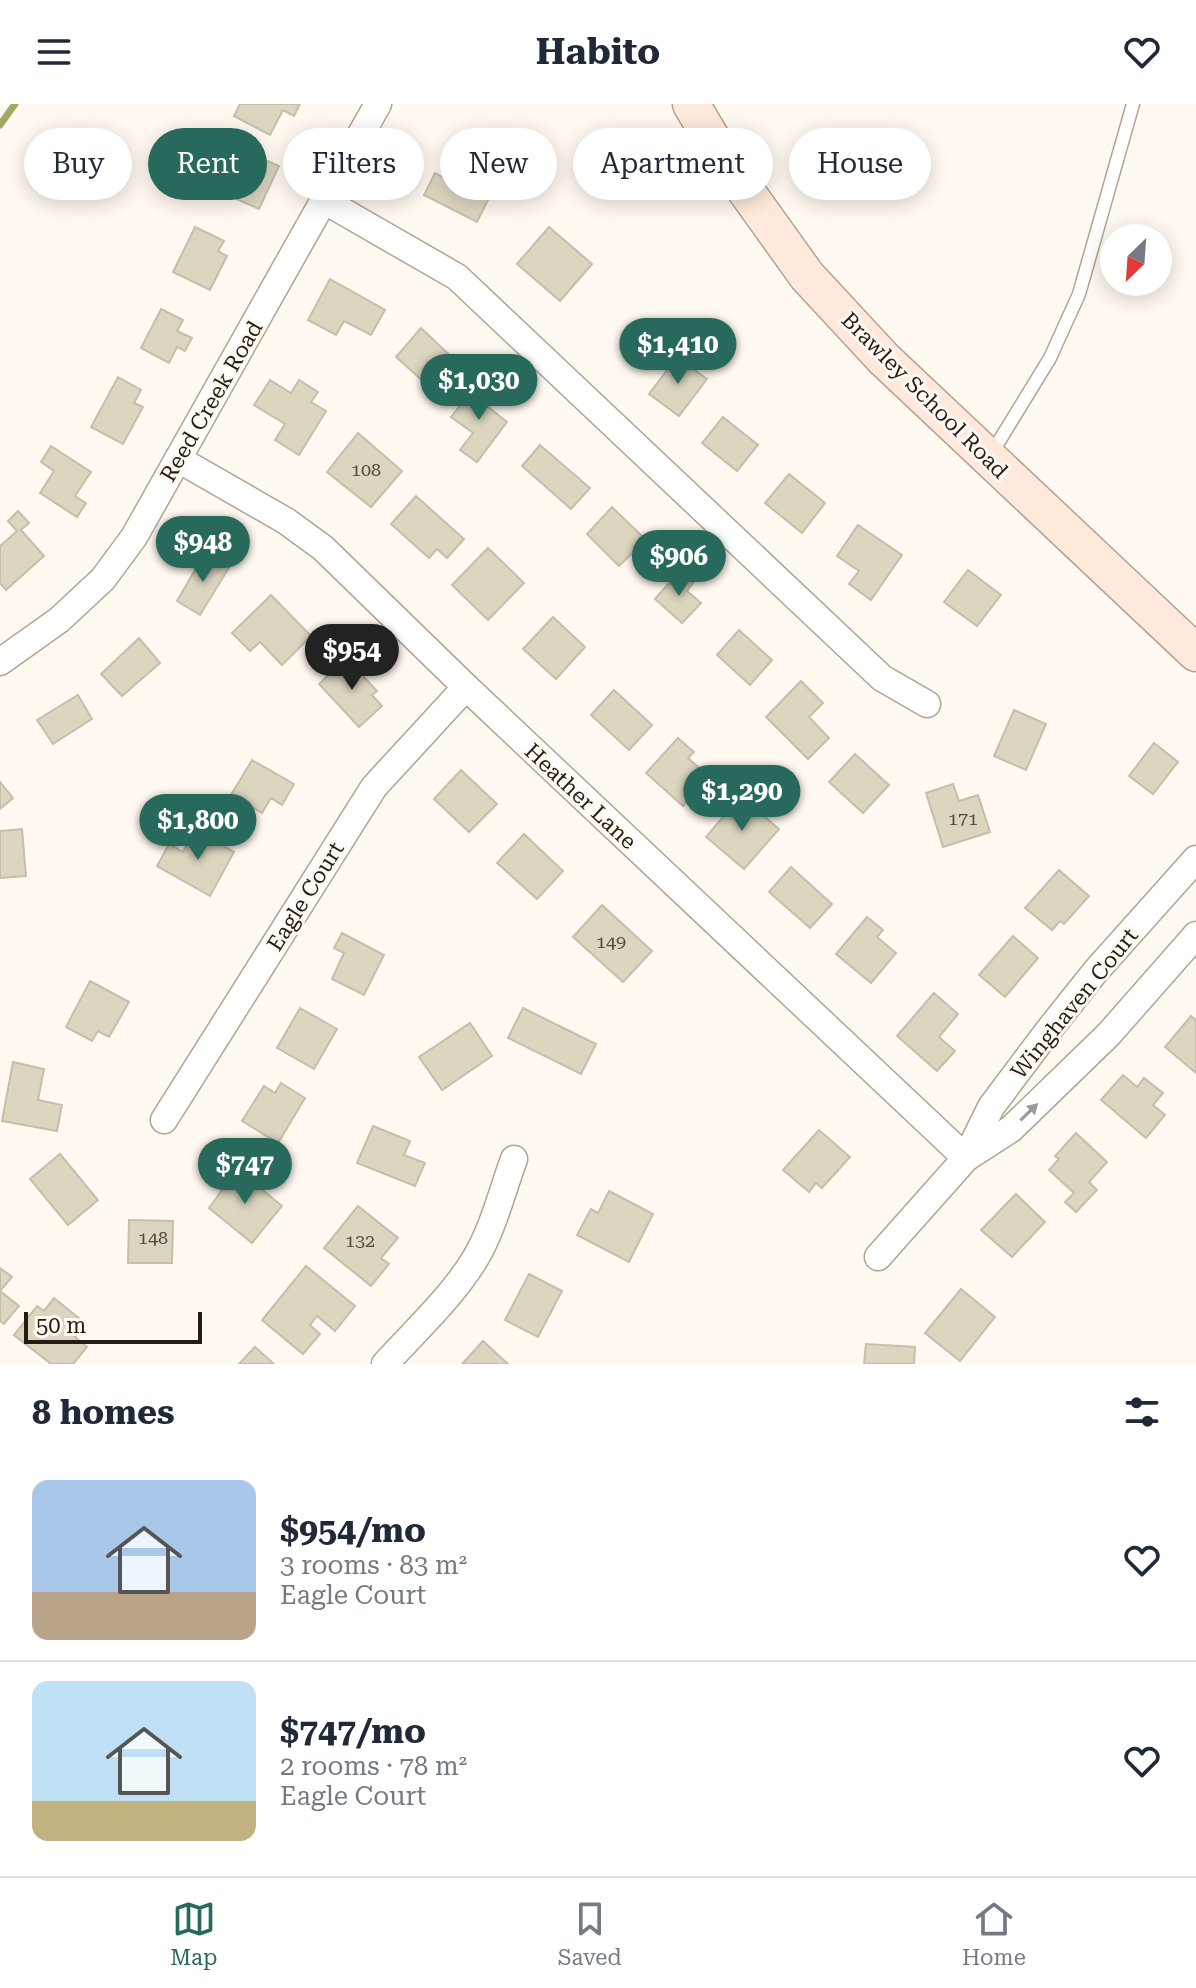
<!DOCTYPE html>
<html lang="en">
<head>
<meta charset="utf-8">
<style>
	:root { --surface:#fff; --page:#f6f6f7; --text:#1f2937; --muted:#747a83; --line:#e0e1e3; --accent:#276a5c }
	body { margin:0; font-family:"Roboto Serif",serif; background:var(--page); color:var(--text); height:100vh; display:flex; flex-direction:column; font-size:30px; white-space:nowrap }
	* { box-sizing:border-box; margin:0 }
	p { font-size:26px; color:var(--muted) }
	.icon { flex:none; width:44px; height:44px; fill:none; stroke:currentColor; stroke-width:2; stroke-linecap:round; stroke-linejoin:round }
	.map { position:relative; height:1260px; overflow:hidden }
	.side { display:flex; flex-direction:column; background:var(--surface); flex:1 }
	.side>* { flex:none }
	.top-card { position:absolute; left:24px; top:24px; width:1148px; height:72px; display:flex; gap:16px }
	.needle { width:52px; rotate:205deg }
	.controls { position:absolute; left:1100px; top:120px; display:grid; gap:16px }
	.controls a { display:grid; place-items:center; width:72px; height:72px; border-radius:50%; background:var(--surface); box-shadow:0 4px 20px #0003; font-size:40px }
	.scale { position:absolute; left:24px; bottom:20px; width:178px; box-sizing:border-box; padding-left:8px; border:4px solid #221d16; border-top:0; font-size:22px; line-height:28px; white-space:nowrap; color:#221d16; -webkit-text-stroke:6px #fff9f1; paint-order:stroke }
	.price { position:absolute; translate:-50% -68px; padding:0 18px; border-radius:28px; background:var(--accent); color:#fff; font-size:26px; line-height:52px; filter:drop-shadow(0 2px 4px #0008) }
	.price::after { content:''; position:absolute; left:50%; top:48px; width:24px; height:18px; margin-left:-12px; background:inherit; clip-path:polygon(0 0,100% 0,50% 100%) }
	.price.active { background:#222; color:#fff }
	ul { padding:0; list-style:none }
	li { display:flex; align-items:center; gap:24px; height:200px; padding:0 32px }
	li+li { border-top:2px solid var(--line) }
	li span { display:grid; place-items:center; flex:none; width:224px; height:160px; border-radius:16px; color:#555 }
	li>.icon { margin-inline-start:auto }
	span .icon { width:96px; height:96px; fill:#fffc; stroke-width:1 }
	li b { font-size:34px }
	h2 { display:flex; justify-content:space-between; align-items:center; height:96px; padding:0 32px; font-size:34px }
	.pill { padding:0 28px; border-radius:36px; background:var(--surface); box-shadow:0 4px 20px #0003; font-size:28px; line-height:72px }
	.pill.active { background:var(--accent); color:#fff }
	header { display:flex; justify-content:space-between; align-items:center; height:104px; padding:0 32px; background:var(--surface); font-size:36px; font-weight:700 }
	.menu { display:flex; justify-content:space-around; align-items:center; height:112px; border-top:2px solid var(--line); background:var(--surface); font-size:22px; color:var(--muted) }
	.menu a { display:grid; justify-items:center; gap:4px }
	.menu .active { color:var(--accent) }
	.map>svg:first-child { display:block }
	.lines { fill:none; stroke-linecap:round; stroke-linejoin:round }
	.stream { stroke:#a1a963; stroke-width:7 }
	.building { fill:#dcd6c0; stroke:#c5bfaa; stroke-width:2 }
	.lane-casing { stroke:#b2a392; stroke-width:15 }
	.street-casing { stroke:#b2a392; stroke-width:29 }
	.secondary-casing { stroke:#b2a392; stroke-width:39 }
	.lane { stroke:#fff; stroke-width:12 }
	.street { stroke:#fff; stroke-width:26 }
	.secondary { stroke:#fee9dc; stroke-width:36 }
	.oneway { fill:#9c9996 }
	.labels { text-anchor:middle; stroke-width:6; stroke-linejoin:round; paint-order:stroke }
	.number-label { font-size:18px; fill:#504b40 }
	.street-label { font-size:22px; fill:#221d16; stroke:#fff9f1 }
</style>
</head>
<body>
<header><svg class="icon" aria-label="menu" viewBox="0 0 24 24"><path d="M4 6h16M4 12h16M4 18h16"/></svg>Habito<svg class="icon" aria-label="heart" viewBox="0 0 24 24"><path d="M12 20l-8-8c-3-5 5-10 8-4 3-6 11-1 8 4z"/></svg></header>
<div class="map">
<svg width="1196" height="1260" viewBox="0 0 1196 1260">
	<rect width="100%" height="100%" fill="#fff9f1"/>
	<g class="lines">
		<path class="stream" d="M 0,21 L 15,0"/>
	</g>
	<g class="building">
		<path d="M 240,0 L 300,0 L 294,12 L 283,6 L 270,31 L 234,12 Z"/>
		<path d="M 218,36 L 279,62 L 259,105 L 200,79 Z"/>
		<path d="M 454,54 L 498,76 L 477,118 L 424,91 L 435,69 L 444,74 Z"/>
		<path d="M 195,123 L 224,137 L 218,147 L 227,152 L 210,186 L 173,168 Z"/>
		<path d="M 549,123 L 592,160 L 560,197 L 517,160 Z"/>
		<path d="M 330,175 L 385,206 L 371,231 L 344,217 L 336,231 L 308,216 Z"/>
		<path d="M 161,205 L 183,216 L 177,227 L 192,234 L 185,247 L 177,243 L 169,259 L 141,244 Z"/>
		<path d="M 421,224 L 457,258 L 433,286 L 396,253 Z"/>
		<path d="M 677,253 L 707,275 L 679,312 L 649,290 Z"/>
		<path d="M 118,273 L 141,286 L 134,299 L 143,303 L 123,340 L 91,323 Z"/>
		<path d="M 270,276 L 291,289 L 299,276 L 318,288 L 311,298 L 326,307 L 299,351 L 275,336 L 285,320 L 254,301 Z"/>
		<path d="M 478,279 L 495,291 L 487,302 L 507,318 L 477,358 L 460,346 L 473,329 L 451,313 Z"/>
		<path d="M 723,313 L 758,341 L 737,367 L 702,339 Z"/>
		<path d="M 358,329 L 402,367 L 371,403 L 327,368 Z"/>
		<path d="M 540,341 L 590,384 L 571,405 L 522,362 Z"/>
		<path d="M 51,342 L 91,368 L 75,392 L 86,399 L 77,413 L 40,389 L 54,367 L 41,358 Z"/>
		<path d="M 789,370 L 825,399 L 802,429 L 765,399 Z"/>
		<path d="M 416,392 L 464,435 L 447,454 L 437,445 L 429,454 L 391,420 Z"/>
		<path d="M 612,403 L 646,436 L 619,462 L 587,430 Z"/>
		<path d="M 18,407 L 29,419 L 21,426 L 44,452 L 6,486 L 0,479 L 0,442 L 17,427 L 8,417 Z"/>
		<path d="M 858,421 L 902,451 L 871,496 L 849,480 L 859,467 L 837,452 Z"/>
		<path d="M 488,444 L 524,479 L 488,516 L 452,481 Z"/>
		<path d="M 205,449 L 230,462 L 200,511 L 177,497 Z"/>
		<path d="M 968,466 L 1001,491 L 977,522 L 944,498 Z"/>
		<path d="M 680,467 L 693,479 L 687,487 L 701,499 L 682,519 L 655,495 Z"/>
		<path d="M 271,491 L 311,532 L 282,561 L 260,538 L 250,547 L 232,529 Z"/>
		<path d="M 553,513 L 585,543 L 556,575 L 523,545 Z"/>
		<path d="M 739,526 L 772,556 L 750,581 L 717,551 Z"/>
		<path d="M 139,534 L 160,559 L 122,592 L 101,570 Z"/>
		<path d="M 346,554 L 377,587 L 372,591 L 382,602 L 359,623 L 319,580 Z"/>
		<path d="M 801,577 L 823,599 L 809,613 L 829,634 L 808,655 L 766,613 Z"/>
		<path d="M 614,586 L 652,621 L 629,646 L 591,611 Z"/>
		<path d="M 78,591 L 92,615 L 53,640 L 37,616 Z"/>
		<path d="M 1014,606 L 1046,620 L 1026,666 L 994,652 Z"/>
		<path d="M 678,634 L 694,648 L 688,654 L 709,673 L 683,702 L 646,669 Z"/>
		<path d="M 1154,639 L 1178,658 L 1153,690 L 1129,672 Z"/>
		<path d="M 855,650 L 889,681 L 863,709 L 829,678 Z"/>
		<path d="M 252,656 L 294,680 L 282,701 L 271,694 L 262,709 L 231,691 Z"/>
		<path d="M 461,666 L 497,700 L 469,728 L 434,695 Z"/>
		<path d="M 0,678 L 13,694 L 0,705 Z"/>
		<path d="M 953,680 L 959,697 L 978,691 L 990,728 L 943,743 L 926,689 Z"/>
		<path d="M 741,692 L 779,725 L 744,765 L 706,733 Z"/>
		<path d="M 22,725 L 26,772 L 0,774 L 0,727 Z"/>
		<path d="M 195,726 L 234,748 L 210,792 L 157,762 L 169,740 L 183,748 Z"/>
		<path d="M 524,730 L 563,767 L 537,795 L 497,759 Z"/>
		<path d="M 791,763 L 832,800 L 810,824 L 769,788 Z"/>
		<path d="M 1059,766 L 1089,792 L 1064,820 L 1060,817 L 1052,826 L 1025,804 Z"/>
		<path d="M 602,801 L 652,847 L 623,878 L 573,833 Z"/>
		<path d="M 867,813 L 883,826 L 877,833 L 896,849 L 871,879 L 836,850 Z"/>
		<path d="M 342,829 L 384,851 L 364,891 L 332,875 L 344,849 L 334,844 Z"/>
		<path d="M 1013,832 L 1038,854 L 1005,893 L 979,871 Z"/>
		<path d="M 90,877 L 129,898 L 109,933 L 98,927 L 92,937 L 66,923 Z"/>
		<path d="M 934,889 L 958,910 L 939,933 L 955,947 L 937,967 L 897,932 Z"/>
		<path d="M 300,904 L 337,925 L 314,965 L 277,944 Z"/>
		<path d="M 523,904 L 596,940 L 581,970 L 508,934 Z"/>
		<path d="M 1191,912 L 1196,916 L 1196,969 L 1165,943 Z"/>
		<path d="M 470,919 L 492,952 L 442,986 L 419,953 Z"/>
		<path d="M 13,958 L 44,965 L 38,996 L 62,1001 L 57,1027 L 2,1017 Z"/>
		<path d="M 1123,971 L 1137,983 L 1144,974 L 1163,989 L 1153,1001 L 1165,1011 L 1146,1034 L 1101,996 Z"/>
		<path d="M 281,979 L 305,994 L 278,1039 L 242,1017 L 264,982 L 275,989 Z"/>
		<path d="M 373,1022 L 410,1037 L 404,1051 L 425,1059 L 415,1082 L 357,1059 Z"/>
		<path d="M 819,1026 L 850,1053 L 822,1084 L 816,1079 L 809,1088 L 783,1066 Z"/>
		<path d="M 1076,1029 L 1107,1058 L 1089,1078 L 1097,1086 L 1076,1108 L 1065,1098 L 1074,1089 L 1049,1066 L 1059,1055 L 1055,1052 Z"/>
		<path d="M 60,1050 L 98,1096 L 68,1121 L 30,1075 Z"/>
		<path d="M 237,1065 L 282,1102 L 252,1139 L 209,1104 Z"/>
		<path d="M 609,1087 L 653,1110 L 629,1158 L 577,1131 L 591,1105 L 598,1109 Z"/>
		<path d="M 1016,1090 L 1045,1118 L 1012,1153 L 981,1126 Z"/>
		<path d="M 358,1102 L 398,1134 L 381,1154 L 389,1160 L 371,1182 L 324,1144 Z"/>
		<path d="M 129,1116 L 173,1117 L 172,1159 L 128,1159 Z"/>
		<path d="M 306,1162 L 355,1202 L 335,1227 L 317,1212 L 310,1221 L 320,1230 L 303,1250 L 262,1216 Z"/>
		<path d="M 0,1164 L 12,1173 L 0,1187 L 19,1202 L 4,1220 L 0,1217 Z"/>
		<path d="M 529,1170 L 562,1187 L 538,1233 L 505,1216 Z"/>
		<path d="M 961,1185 L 995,1213 L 960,1257 L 925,1229 Z"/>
		<path d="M 54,1194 L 86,1220 L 75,1233 L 87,1243 L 73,1260 L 51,1260 L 14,1231 L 37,1202 L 44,1207 Z"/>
		<path d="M 483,1237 L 508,1260 L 462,1260 Z"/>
		<path d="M 866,1240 L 915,1243 L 914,1260 L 864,1260 Z"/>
		<path d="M 255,1243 L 274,1260 L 239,1260 Z"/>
	</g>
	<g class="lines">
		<defs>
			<path id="lane" d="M 990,352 L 1050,254 L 1079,190 L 1133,0"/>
			<g id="street">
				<path d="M 325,97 L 457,173 L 882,574 L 927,600"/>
				<path d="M 178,355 L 286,417 L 323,444 L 466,583 L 966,1054"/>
				<path d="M 0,558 L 59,516 L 103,475 L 134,433 L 378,0"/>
				<path d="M 164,1016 L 374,683 L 466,583"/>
				<path d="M 966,1054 L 991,1003 L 1048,927 L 1095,868 L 1196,755"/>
				<path d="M 878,1153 L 966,1054 L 1011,1025 L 1109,930 L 1196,831"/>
				<path d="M 385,1260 C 415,1227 452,1193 475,1155 C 493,1125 502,1088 514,1055"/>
			</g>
			<path id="secondary" d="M 691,0 L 726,59 L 807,172 L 884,255 L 1196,549"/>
		</defs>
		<use href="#lane" class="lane-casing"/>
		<use href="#street" class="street-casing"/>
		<use href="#secondary" class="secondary-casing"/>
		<use href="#lane" class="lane"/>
		<use href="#street" class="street"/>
		<use href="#secondary" class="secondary"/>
	</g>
	<defs><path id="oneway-solid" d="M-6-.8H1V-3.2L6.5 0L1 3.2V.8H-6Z" transform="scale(2)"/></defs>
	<use class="oneway" href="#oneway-solid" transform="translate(1029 1008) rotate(-44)"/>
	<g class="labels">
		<g class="number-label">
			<text x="366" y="372">108</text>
			<text x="963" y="721">171</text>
			<text x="611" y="844">149</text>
			<text x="153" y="1140">148</text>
			<text x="360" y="1143">132</text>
		</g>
		<g class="street-label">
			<text transform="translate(925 291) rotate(45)" y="8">Brawley School Road</text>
			<text transform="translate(211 297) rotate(-60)" y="8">Reed Creek Road</text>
			<text transform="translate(581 692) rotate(43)" y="8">Heather Lane</text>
			<text transform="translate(305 792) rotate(-58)" y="8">Eagle Court</text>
			<text transform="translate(1074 899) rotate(-51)" y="8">Winghaven Court</text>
		</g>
	</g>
</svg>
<div class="controls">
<a><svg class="needle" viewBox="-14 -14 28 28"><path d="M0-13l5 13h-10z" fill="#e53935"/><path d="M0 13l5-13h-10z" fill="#747a83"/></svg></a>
</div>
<div class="scale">50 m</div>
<b class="price" style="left:678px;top:282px">$1,410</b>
<b class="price" style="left:479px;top:318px">$1,030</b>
<b class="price" style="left:203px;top:480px">$948</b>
<b class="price" style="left:679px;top:494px">$906</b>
<b class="price active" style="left:352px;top:588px">$954</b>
<b class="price" style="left:742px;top:729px">$1,290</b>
<b class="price" style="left:198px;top:758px">$1,800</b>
<b class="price" style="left:245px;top:1102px">$747</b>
<div class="top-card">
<a class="pill">Buy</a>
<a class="pill active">Rent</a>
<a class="pill">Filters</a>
<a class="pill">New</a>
<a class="pill">Apartment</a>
<a class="pill">House</a>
</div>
</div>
<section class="side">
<h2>8 homes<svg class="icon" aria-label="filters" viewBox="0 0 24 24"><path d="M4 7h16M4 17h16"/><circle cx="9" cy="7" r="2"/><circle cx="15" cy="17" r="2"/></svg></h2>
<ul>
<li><span style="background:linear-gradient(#a9c7e8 70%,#b9a48a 0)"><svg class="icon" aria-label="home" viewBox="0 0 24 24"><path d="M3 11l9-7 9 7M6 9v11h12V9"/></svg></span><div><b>$954/mo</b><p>3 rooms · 83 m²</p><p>Eagle Court</p></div><svg class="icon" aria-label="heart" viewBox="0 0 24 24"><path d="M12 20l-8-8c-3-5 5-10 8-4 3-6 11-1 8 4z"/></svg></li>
<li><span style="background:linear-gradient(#bfe0f5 75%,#c2b280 0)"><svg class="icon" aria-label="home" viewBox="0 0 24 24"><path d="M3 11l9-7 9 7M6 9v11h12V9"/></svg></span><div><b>$747/mo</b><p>2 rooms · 78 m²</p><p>Eagle Court</p></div><svg class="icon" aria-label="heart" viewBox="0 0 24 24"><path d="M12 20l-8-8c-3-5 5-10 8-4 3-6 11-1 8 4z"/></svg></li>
</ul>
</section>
<nav class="menu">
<a class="active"><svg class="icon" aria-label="map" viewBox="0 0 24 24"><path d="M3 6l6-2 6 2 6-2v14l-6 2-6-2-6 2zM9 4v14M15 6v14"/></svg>Map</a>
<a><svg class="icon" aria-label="saved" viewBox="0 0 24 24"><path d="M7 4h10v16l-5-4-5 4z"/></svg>Saved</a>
<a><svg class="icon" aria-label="home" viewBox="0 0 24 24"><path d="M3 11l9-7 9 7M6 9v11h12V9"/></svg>Home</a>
</nav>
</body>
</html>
